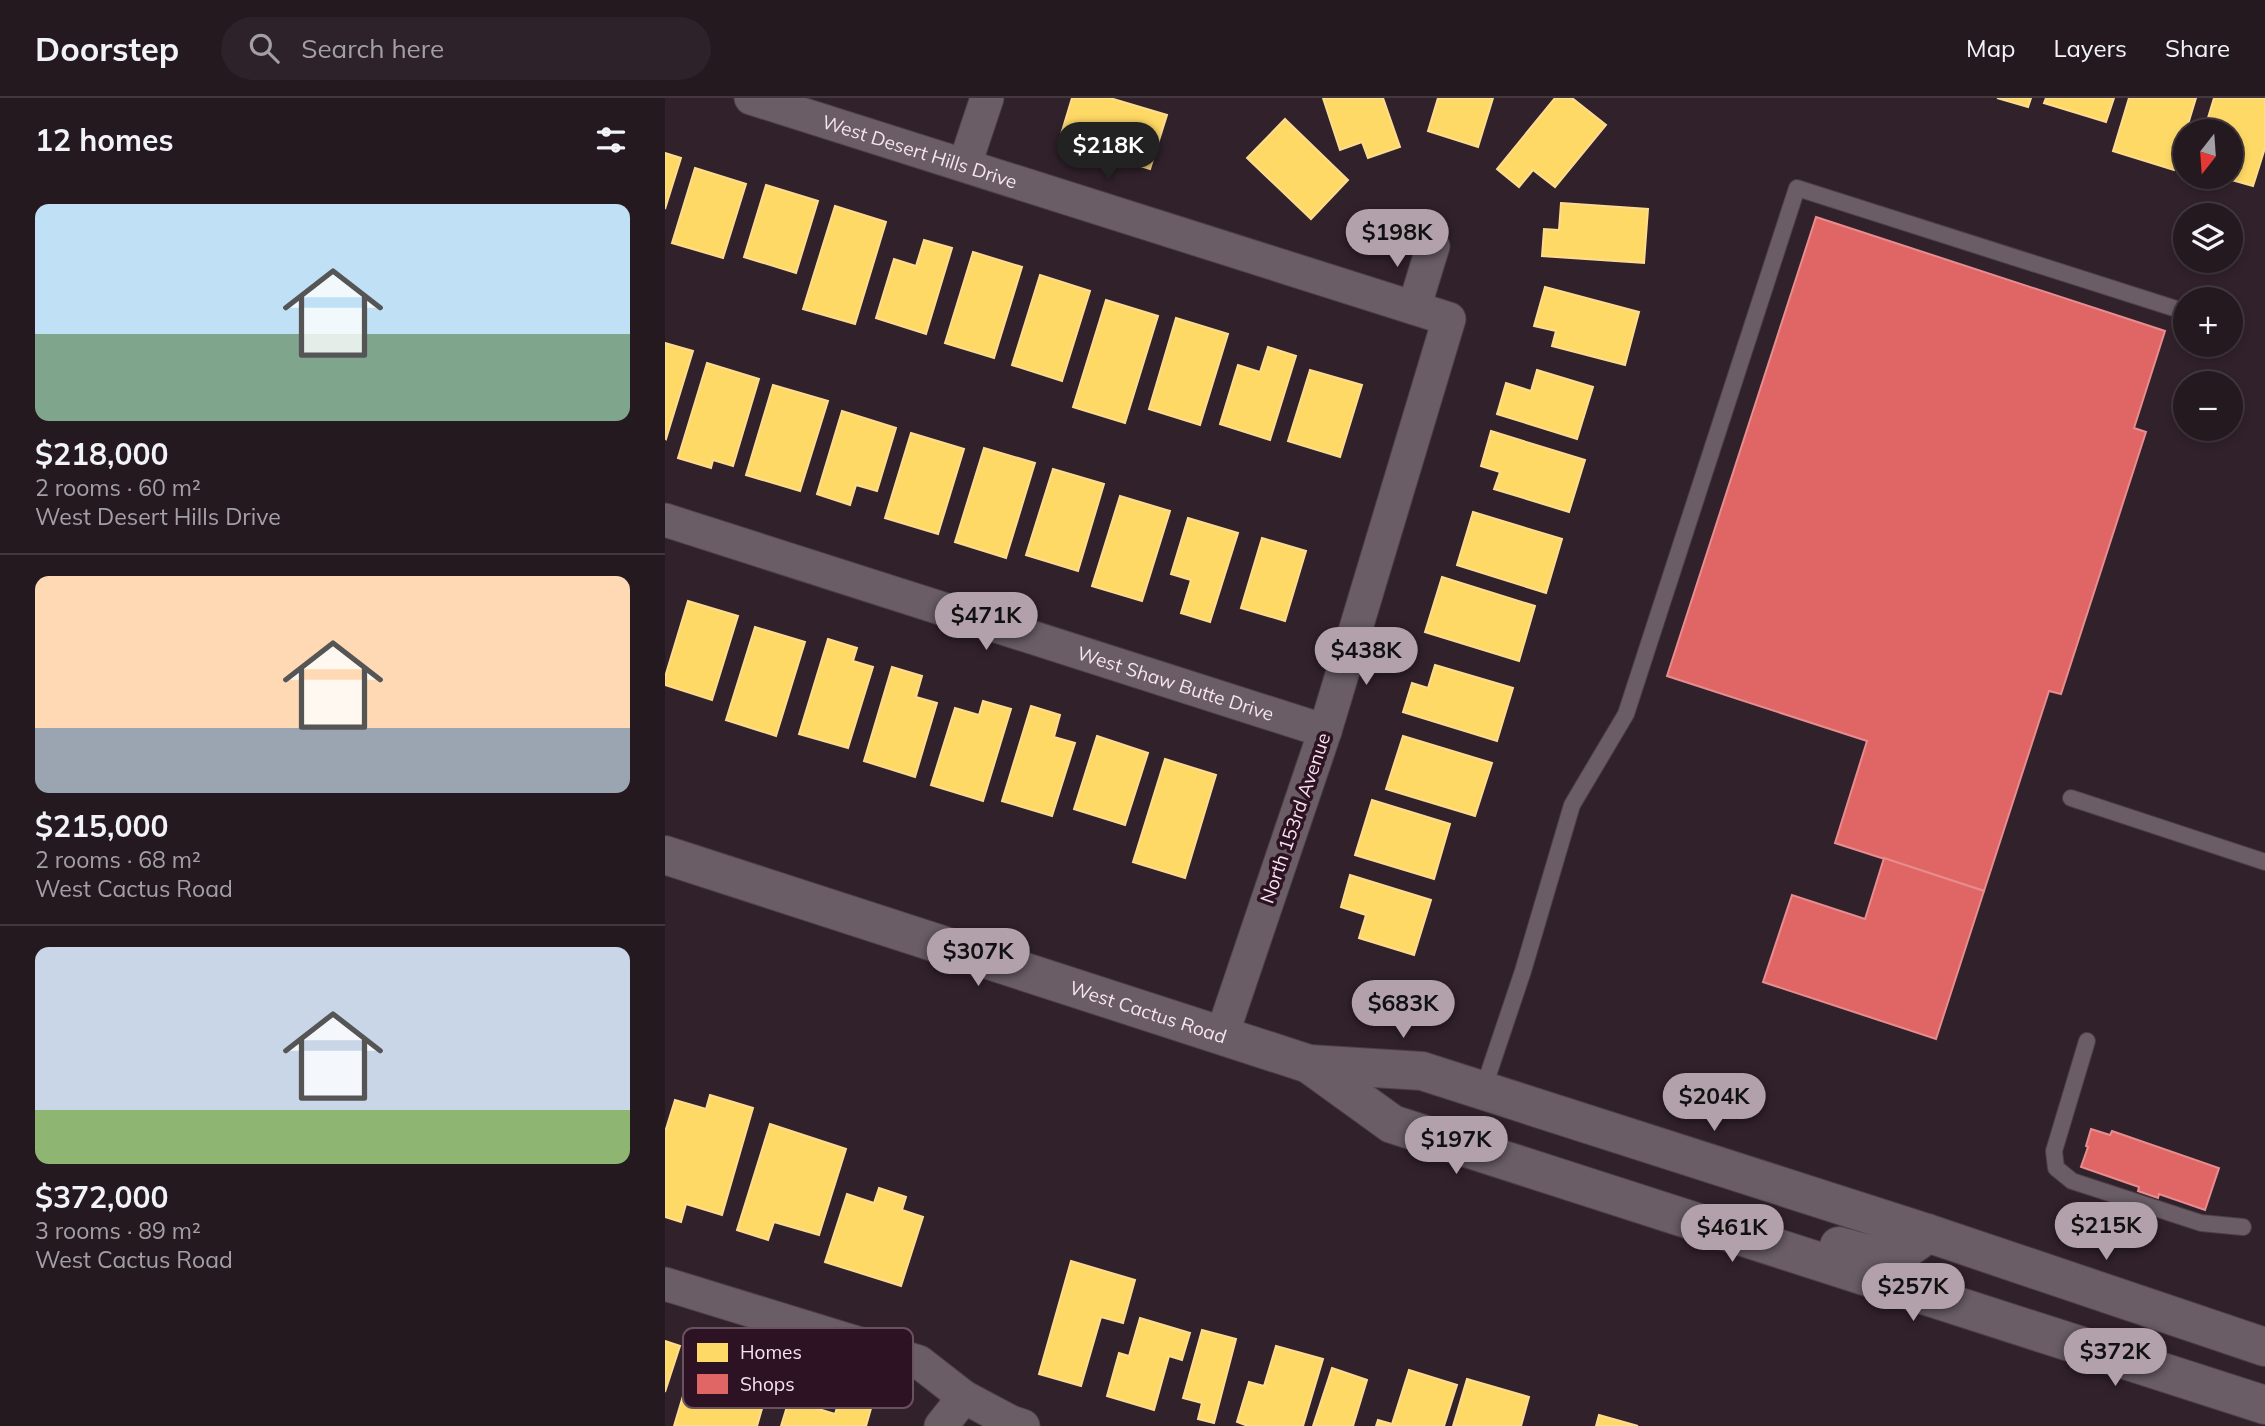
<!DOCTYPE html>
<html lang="en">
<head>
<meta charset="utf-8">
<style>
	:root { --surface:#251920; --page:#2d2229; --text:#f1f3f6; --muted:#a3a0a5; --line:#42383e; --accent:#b2a0aa }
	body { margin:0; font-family:Mulish,sans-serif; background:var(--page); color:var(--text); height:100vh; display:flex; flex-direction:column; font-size:26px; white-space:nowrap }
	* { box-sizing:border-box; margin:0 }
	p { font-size:23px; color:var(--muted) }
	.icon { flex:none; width:38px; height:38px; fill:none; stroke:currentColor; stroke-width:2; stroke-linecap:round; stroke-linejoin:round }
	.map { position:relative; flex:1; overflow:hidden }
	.panel { display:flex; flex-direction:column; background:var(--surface); width:665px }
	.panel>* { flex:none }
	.needle { width:46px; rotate:197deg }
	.tools { position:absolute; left:1508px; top:21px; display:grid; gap:14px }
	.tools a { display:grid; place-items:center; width:70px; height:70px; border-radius:50%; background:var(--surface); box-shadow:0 4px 10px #0003,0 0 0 2px var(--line); font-size:35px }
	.price { position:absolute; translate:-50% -60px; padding:0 16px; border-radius:24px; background:var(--accent); color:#111; font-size:23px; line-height:46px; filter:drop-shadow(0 2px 4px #0008) }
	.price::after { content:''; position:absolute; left:50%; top:42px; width:21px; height:16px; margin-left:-10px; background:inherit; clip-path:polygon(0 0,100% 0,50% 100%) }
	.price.active { background:#222; color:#fff }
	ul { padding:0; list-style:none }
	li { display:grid; align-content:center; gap:14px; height:371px; padding:0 35px }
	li+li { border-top:2px solid var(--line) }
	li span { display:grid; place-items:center; height:217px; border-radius:14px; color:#555 }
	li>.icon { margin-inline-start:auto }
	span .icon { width:126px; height:126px; fill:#fffc; stroke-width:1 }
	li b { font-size:30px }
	h2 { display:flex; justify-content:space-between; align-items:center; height:84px; padding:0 35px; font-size:30px }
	header { display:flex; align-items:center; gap:42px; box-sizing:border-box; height:98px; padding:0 35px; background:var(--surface); border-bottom:2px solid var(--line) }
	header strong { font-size:33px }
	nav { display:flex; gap:38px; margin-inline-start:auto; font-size:24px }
	.search { width:490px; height:63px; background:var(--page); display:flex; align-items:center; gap:18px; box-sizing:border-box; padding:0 24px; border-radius:38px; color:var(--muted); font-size:26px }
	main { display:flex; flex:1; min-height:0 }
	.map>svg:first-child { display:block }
	.homes { fill:#ffd966; stroke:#fddc8f; stroke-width:2 }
	.shops { fill:#e06666; stroke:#e78c8f; stroke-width:2 }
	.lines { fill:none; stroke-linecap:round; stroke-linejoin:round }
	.lane-casing { stroke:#4d3f47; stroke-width:18 }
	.street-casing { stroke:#4d3f47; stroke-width:35 }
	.secondary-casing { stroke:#4d3f47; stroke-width:40 }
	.lane { stroke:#6a5d65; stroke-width:16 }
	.street { stroke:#6a5d65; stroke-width:33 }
	.secondary { stroke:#6a5d65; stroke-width:38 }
	.labels { text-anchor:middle; stroke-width:7; stroke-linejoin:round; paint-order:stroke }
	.street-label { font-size:19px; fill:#f7e4ee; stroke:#2c1223 }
	.key { fill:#2c1223; stroke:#695160; stroke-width:2 }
	.key-label { font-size:19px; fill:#f7e4ee }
</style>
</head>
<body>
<header>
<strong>Doorstep</strong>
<div class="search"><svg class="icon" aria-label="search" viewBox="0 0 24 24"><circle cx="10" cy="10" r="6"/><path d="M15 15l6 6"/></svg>Search here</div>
<nav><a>Map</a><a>Layers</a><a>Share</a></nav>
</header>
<main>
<section class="panel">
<h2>12 homes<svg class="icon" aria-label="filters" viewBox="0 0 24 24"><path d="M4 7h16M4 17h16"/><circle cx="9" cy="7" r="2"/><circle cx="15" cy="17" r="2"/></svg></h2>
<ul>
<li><span style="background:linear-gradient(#bfe0f5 60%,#7fa58c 0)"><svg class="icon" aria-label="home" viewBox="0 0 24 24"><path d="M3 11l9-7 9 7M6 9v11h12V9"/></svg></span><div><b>$218,000</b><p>2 rooms · 60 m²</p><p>West Desert Hills Drive</p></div></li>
<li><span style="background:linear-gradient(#ffd9b3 70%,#9aa5b1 0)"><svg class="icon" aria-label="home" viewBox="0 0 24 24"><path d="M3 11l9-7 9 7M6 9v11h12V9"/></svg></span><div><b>$215,000</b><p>2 rooms · 68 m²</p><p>West Cactus Road</p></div></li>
<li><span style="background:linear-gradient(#c9d6e8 75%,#8fb573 0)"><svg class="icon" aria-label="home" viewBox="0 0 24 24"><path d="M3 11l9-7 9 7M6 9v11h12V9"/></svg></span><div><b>$372,000</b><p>3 rooms · 89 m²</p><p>West Cactus Road</p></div></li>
</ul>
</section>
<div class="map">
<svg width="1600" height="1328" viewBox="0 0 1600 1328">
	<rect width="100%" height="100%" fill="#31212b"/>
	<g class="homes">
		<path d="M 407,0 L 445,0 L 502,17 L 485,71 L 394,43 Z"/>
		<path d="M 658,0 L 718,0 L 735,49 L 703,60 L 697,44 L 675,52 Z"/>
		<path d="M 773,0 L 828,0 L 813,49 L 763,33 Z"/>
		<path d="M 890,0 L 907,0 L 941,27 L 890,89 L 868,72 L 854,89 L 832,71 Z"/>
		<path d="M 1332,0 L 1366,0 L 1363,9 Z"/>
		<path d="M 1381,0 L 1449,0 L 1441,24 L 1379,5 Z"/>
		<path d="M 1464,0 L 1531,0 L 1509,72 L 1448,53 Z"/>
		<path d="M 1549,0 L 1600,0 L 1600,50 L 1588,88 L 1556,79 L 1566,79 L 1566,33 L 1539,33 Z"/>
		<path d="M 620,21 L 683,82 L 646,121 L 582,60 Z"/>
		<path d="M 0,55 L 16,60 L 0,111 Z"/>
		<path d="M 30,70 L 81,86 L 58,160 L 7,145 Z"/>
		<path d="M 101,87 L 153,103 L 131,175 L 79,159 Z"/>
		<path d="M 896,105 L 983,111 L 979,165 L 877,158 L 879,131 L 894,132 Z"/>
		<path d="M 170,108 L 221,124 L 190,226 L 138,211 Z"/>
		<path d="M 259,142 L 287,150 L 261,236 L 211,220 L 229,161 L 251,168 Z"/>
		<path d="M 308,154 L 357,169 L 329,260 L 280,245 Z"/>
		<path d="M 375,177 L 425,193 L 397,283 L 347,267 Z"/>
		<path d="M 880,189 L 974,214 L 960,267 L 887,248 L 891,233 L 869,228 Z"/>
		<path d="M 441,202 L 493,218 L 460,325 L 408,309 Z"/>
		<path d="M 511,220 L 563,236 L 535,327 L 484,311 Z"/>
		<path d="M 0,245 L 28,253 L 1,341 L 0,340 Z"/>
		<path d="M 603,249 L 631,258 L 605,342 L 555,326 L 573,267 L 595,274 Z"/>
		<path d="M 42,265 L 94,281 L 68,368 L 48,362 L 46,370 L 13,360 Z"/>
		<path d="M 645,272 L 697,287 L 675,359 L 623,343 Z"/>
		<path d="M 872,272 L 928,289 L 912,341 L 832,316 L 841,285 L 866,293 Z"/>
		<path d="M 108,287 L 163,303 L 135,393 L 81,377 Z"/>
		<path d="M 177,313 L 231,330 L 212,393 L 191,387 L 185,407 L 152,396 Z"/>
		<path d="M 826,333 L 920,362 L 904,414 L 829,391 L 835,374 L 816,368 Z"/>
		<path d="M 246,335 L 299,351 L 273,436 L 220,420 Z"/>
		<path d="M 319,350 L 370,365 L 341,460 L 290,444 Z"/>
		<path d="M 388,371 L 439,386 L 413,473 L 361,457 Z"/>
		<path d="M 455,398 L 505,413 L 477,503 L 427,488 Z"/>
		<path d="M 808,414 L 897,441 L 881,495 L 792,467 Z"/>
		<path d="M 523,420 L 573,435 L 545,524 L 516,515 L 526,482 L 506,476 Z"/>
		<path d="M 597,440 L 641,453 L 620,523 L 576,510 Z"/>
		<path d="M 777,479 L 870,508 L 854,563 L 760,534 Z"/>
		<path d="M 23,503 L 73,518 L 47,602 L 0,587 L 0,579 Z"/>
		<path d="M 90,529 L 140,544 L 111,638 L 61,622 Z"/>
		<path d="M 163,541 L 192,550 L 188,563 L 208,569 L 183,650 L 134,636 Z"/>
		<path d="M 770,567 L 848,590 L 832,643 L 738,614 L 747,585 L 763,590 Z"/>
		<path d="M 227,569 L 257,578 L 251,599 L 272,605 L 250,679 L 199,663 Z"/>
		<path d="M 318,603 L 346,611 L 318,703 L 266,687 L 290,610 L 314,617 Z"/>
		<path d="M 366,608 L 395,617 L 389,639 L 410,645 L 387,718 L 337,703 Z"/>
		<path d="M 432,638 L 483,655 L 460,727 L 409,711 Z"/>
		<path d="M 738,638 L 827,665 L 810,718 L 721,691 Z"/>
		<path d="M 500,661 L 551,677 L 520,780 L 468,764 Z"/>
		<path d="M 707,702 L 785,726 L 769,781 L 690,757 Z"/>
		<path d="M 685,777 L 766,802 L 749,857 L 694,840 L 701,817 L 676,809 Z"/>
		<path d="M 45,997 L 88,1010 L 57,1117 L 21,1106 L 16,1124 L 0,1119 L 0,1034 L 10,1002 L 41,1011 Z"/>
		<path d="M 105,1026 L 181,1051 L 154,1137 L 109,1124 L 103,1142 L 72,1132 Z"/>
		<path d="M 214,1090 L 241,1099 L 237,1112 L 258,1119 L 236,1188 L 160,1164 L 182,1096 L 209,1105 Z"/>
		<path d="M 406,1163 L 470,1182 L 458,1225 L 436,1219 L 416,1288 L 374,1276 Z"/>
		<path d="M 475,1220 L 525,1235 L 517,1262 L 504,1258 L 489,1312 L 442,1298 L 454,1255 L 464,1258 Z"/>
		<path d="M 537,1232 L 571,1241 L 549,1325 L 533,1321 L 537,1305 L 518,1300 Z"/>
		<path d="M 0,1243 L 15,1248 L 0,1294 Z"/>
		<path d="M 611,1248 L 658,1261 L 638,1328 L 583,1328 L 572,1324 L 584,1284 L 599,1288 Z"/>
		<path d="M 667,1270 L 702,1282 L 688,1328 L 648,1328 Z"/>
		<path d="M 65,1271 L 105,1283 L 92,1328 L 9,1328 L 24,1278 L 60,1288 Z"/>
		<path d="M 744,1272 L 792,1287 L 779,1328 L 711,1328 L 713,1322 L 727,1326 Z"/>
		<path d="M 802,1281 L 864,1299 L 856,1328 L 788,1328 Z"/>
		<path d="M 176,1297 L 207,1307 L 201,1328 L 116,1328 L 124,1302 L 170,1316 Z"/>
		<path d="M 934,1317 L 973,1328 L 931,1328 Z"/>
	</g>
	<g class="shops">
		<path d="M 1151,119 L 1500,233 L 1469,330 L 1481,334 L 1396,596 L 1384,593 L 1319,793 L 1170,745 L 1202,643 L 1002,578 Z"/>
		<path d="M 1219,760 L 1319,793 L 1271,941 L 1098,884 L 1127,797 L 1200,821 Z"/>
		<path d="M 1426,1031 L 1445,1037 L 1447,1033 L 1554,1070 L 1540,1112 L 1494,1096 L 1493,1100 L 1473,1093 L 1474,1089 L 1416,1069 L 1423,1049 L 1421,1048 Z"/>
	</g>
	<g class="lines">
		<defs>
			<g id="lane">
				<path d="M 1406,700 L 1600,764"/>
				<path d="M 1422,943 L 1389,1053 L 1391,1070 L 1407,1083 L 1536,1125 L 1578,1129"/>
				<path d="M 818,992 L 858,873 L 907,707 L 961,616 L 1132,90 L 1521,214"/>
			</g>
			<g id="street">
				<path id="s1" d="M 86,0 L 784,221 L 660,633 L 557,937"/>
				<path d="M 300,66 L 322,0"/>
				<path d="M 749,210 L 768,148"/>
				<path id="s2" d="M 0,422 L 660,633"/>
				<path d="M 0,1186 L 254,1264 L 299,1299 L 346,1324 L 358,1328"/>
				<path d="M 276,1328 L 299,1299"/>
			</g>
			<g id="secondary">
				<path id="s3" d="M 0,757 L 644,966 L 757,973 L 1262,1135 L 1600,1249"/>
				<path d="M 644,966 L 727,1026 L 1600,1307"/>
				<path d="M 1174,1148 C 1214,1159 1229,1166 1262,1135"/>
			</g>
		</defs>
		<use href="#lane" class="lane-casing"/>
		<use href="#street" class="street-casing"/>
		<use href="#secondary" class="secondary-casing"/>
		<use href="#lane" class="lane"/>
		<use href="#street" class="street"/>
		<use href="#secondary" class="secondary"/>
	</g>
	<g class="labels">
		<g class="street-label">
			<text dy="7" stroke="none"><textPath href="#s1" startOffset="177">West Desert Hills Drive</textPath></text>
			<text dy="7" stroke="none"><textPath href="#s2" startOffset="536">West Shaw Butte Drive</textPath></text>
			<text transform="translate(630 720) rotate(-71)" y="7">North 153rd Avenue</text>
			<text dy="7" stroke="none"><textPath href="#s3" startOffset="508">West Cactus Road</textPath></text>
		</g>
	</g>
	<rect x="18" y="1230" width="230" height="80" rx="10" class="key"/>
	<rect x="32" y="1245" width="31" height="19" fill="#ffd966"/>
	<rect x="32" y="1276" width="31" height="20" fill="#e06666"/>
	<g class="key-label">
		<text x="75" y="1261">Homes</text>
		<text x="75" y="1293">Shops</text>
	</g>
</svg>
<div class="tools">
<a><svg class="needle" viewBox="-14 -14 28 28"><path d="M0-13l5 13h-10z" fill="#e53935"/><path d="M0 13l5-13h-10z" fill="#a3a0a5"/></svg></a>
<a><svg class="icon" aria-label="layers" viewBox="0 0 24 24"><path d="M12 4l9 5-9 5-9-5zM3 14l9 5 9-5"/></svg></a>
<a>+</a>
<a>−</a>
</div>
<b class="price active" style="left:443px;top:84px">$218K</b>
<b class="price" style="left:732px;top:171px">$198K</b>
<b class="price" style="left:321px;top:554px">$471K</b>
<b class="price" style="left:701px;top:589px">$438K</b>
<b class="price" style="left:313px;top:890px">$307K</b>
<b class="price" style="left:738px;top:942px">$683K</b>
<b class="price" style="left:1049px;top:1035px">$204K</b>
<b class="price" style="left:791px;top:1078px">$197K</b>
<b class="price" style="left:1441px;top:1164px">$215K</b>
<b class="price" style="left:1067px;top:1166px">$461K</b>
<b class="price" style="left:1248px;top:1225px">$257K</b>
<b class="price" style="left:1450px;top:1290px">$372K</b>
</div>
</main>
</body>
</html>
